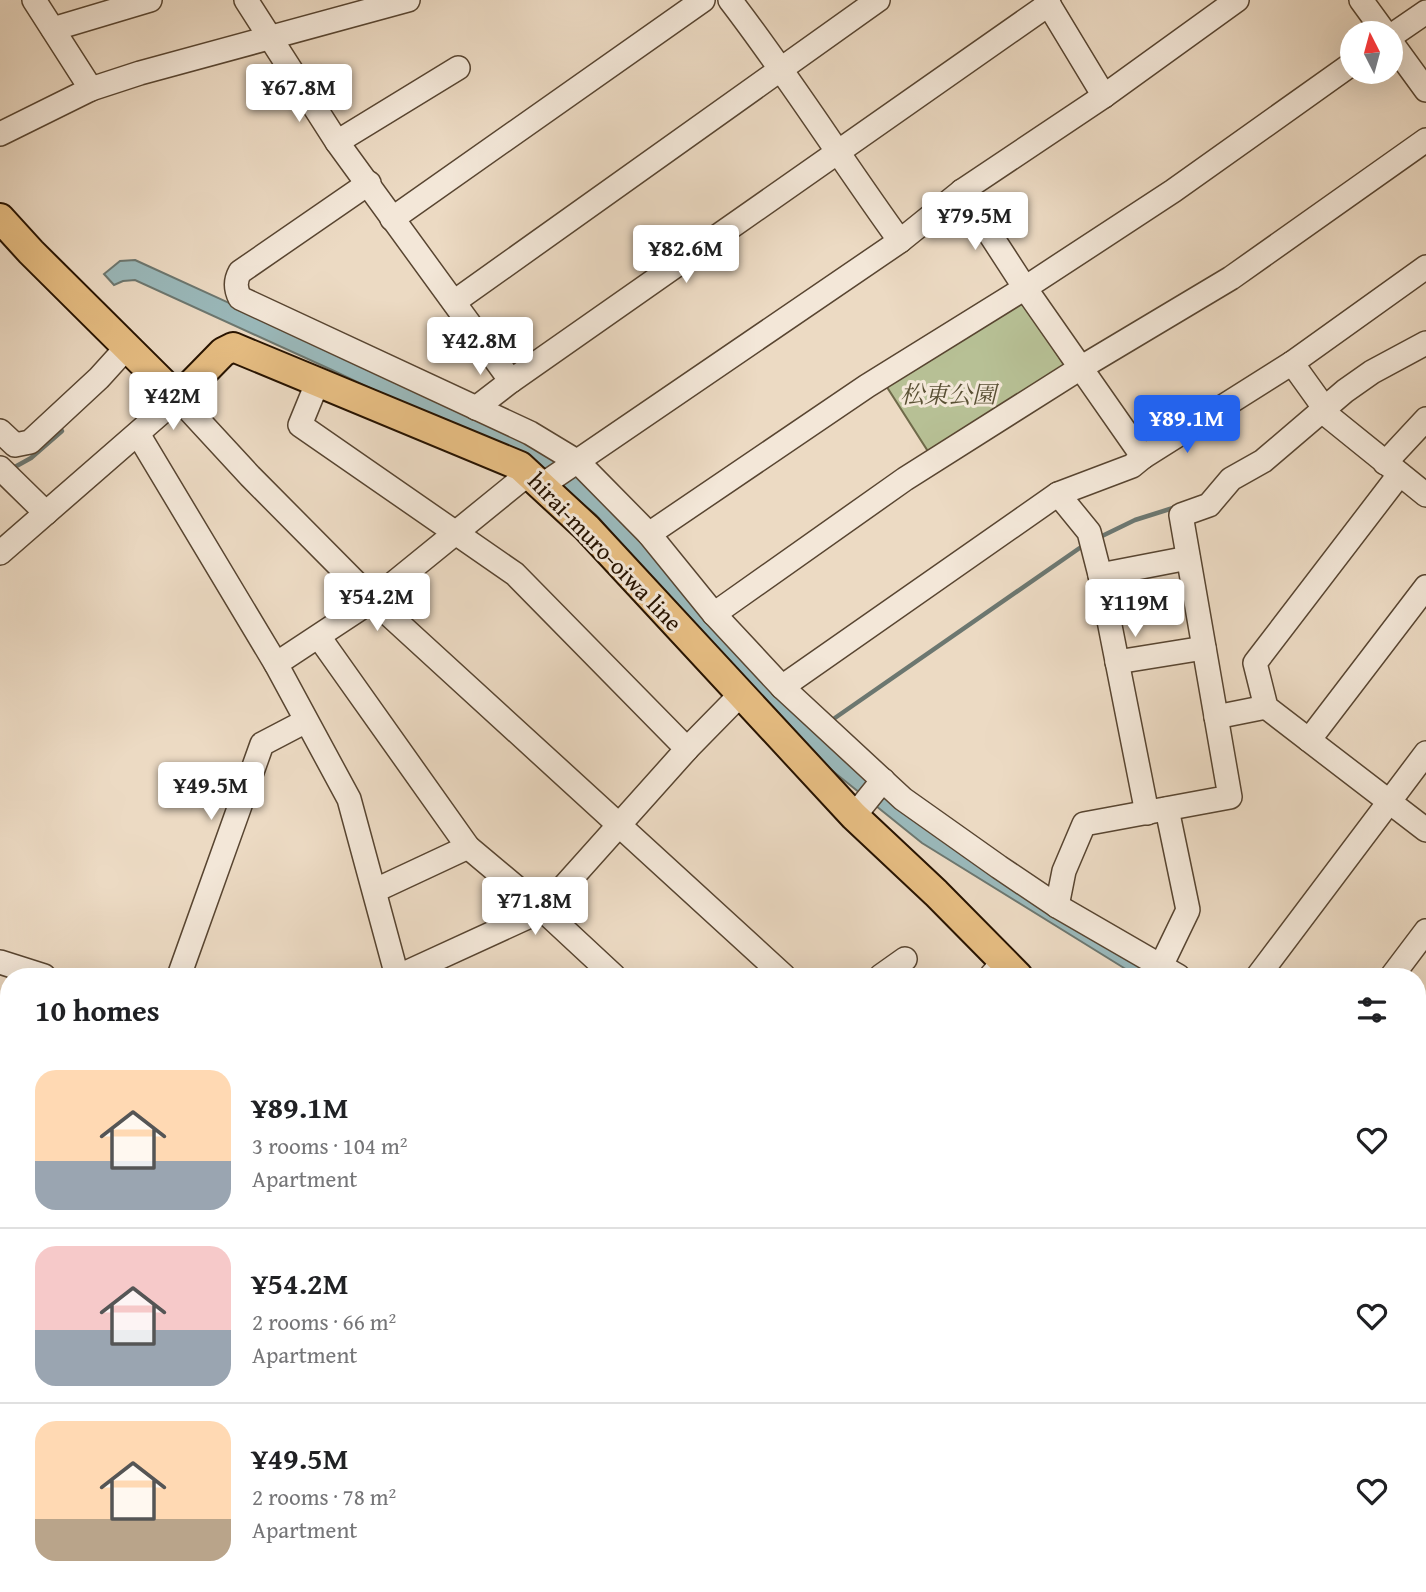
<!DOCTYPE html>
<html lang="en">
<head>
<meta charset="utf-8">
<style>
	:root { --surface:#fff; --page:#f6f6f6; --text:#202124; --muted:#757577; --line:#e0e0e0; --accent:#2563eb }
	body { margin:0; font-family:"Gentium Book Plus","Noto Serif JP",serif; background:var(--page); color:var(--text); height:100vh; display:flex; flex-direction:column; font-size:26px; white-space:nowrap }
	* { box-sizing:border-box; margin:0 }
	p { font-size:23px; color:var(--muted) }
	.icon { flex:none; width:38px; height:38px; fill:none; stroke:currentColor; stroke-width:2; stroke-linecap:round; stroke-linejoin:round }
	.map { position:relative; flex:1; overflow:hidden }
	.sheet { position:absolute; left:0px; top:968px; width:1426px; height:625px; display:flex; flex-direction:column; background:var(--surface); border-radius:28px 28px 0 0; box-shadow:0 7px 28px #0002 }
	.sheet>* { flex:none }
	.needle { width:46px; rotate:354deg }
	.buttons { position:absolute; left:1340px; top:21px; display:grid; gap:14px }
	.buttons a { display:grid; place-items:center; width:63px; height:63px; border-radius:50%; background:var(--surface); box-shadow:0 7px 28px #0002; font-size:35px }
	.price { position:absolute; translate:-50% -60px; padding:0 16px; border-radius:7px; background:#fff; color:#222; font-size:23px; line-height:46px; filter:drop-shadow(0 2px 4px #0008) }
	.price::after { content:''; position:absolute; left:50%; top:42px; width:21px; height:16px; margin-left:-10px; background:inherit; clip-path:polygon(0 0,100% 0,50% 100%) }
	.price.selected { background:var(--accent); color:#fff }
	ul { padding:0; list-style:none }
	li { display:flex; align-items:center; gap:21px; height:175px; padding:0 35px }
	li+li { border-top:2px solid var(--line) }
	li span { display:grid; place-items:center; flex:none; width:196px; height:140px; border-radius:21px; color:#555 }
	li>.icon { margin-inline-start:auto }
	span .icon { width:84px; height:84px; fill:#fffc; stroke-width:1 }
	li b { font-size:30px }
	h2 { display:flex; justify-content:space-between; align-items:center; height:84px; padding:0 35px; font-size:30px }
	.map>svg:first-child { display:block }
	.green { fill:#b7c095; stroke:#6f6a4a; stroke-width:2 }
	.water { fill:#9ab9bb; stroke:#6c7770; stroke-width:2 }
	.lines { fill:none; stroke-linecap:round; stroke-linejoin:round }
	.stream { stroke:#6c7770; stroke-width:4.5 }
	.minor-casing { stroke:#584531; stroke-width:26 }
	.major-casing { stroke:#271300; stroke-width:32 }
	.minor { stroke:#f3e7d8; stroke-width:23 }
	.major { stroke:#e6bd82; stroke-width:28 }
	.labels { text-anchor:middle; stroke-width:6; stroke-linejoin:round; paint-order:stroke }
	.park-label { font-size:24px; font-style:italic; fill:#595034; stroke:#f3e7d8 }
	.street-label { font-size:24px; fill:#271300; stroke:#f3e7d8 }
</style>
</head>
<body>
<div class="map">
<svg width="1426" height="1592" viewBox="0 0 1426 1592">
	<rect width="100%" height="100%" fill="#ecdac3"/>
	<filter id="stains"><feTurbulence type="fractalNoise" baseFrequency=".00286" numOctaves="4"/><feColorMatrix values="0 0 0 0 .2 0 0 0 0 .09 0 0 0 0 .02 0 0 0 .5 -.17"/></filter>
	<radialGradient id="worn" r=".72"><stop offset=".6" stop-color="#630" stop-opacity="0"/><stop offset="1" stop-color="#630" stop-opacity=".3"/></radialGradient>
	<path class="green" d="M 1019,303 L 1027,307 L 1064,365 L 1064,370 L 931,456 L 885,384 Z"/>
	<path class="water" d="M 135,260 L 492,423 L 578,473 L 801,716 L 1161,976 L 1138,976 L 1124,968 L 922,843 L 814,756 L 713,648 L 596,515 L 543,471 L 332,370 L 135,280 L 123,281 L 114,285 L 104,274 L 120,261 Z"/>
	<g class="lines">
		<g class="stream">
			<path d="M 13,468 L 31,458 L 62,431"/>
			<path d="M 1100,537 L 1135,520 L 1176,507"/>
			<path d="M 832,720 L 1084,545"/>
			<path d="M 1418,1039 L 1426,1039"/>
		</g>
		<defs>
			<g id="minor">
				<path d="M 34,0 L 91,89"/>
				<path d="M 246,0 L 337,142 L 511,381"/>
				<path d="M 730,0 C 790,78 842,161 900,241"/>
				<path d="M 1046,0 L 1104,96"/>
				<path d="M 1361,0 L 1385,33"/>
				<path d="M 53,29 L 150,0"/>
				<path d="M 1391,36 L 1426,12"/>
				<path d="M 1391,42 L 1426,90"/>
				<path d="M 0,134 L 91,89 L 140,73 L 408,0"/>
				<path d="M 337,142 L 458,68"/>
				<path d="M 369,183 L 240,272 C 235,281 235,288 240,298 L 530,433 L 578,462 L 649,534 L 714,614 L 782,687 L 903,799 L 999,867 L 1057,906 L 1178,976"/>
				<path d="M 962,191 L 1025,288 L 1143,457"/>
				<path d="M 392,219 L 703,0"/>
				<path d="M 454,302 L 878,0"/>
				<path d="M 1292,363 L 1325,409"/>
				<path d="M 318,381 L 300,425 L 515,574 L 687,749 L 543,910 L 399,976"/>
				<path d="M 476,408 L 511,381 L 1049,4"/>
				<path d="M 1322,411 L 1426,495"/>
				<path d="M 0,431 L 15,445 L 30,442 L 99,378 L 128,346"/>
				<path d="M 138,434 L 276,664 L 349,799 L 397,976"/>
				<path d="M 1385,463 L 1426,419"/>
				<path d="M 0,468 L 46,513"/>
				<path d="M 1399,475 L 1255,663 L 1266,707 L 1426,830"/>
				<path d="M 541,486 L 900,241 L 962,191 L 1104,96 L 1237,0"/>
				<path d="M 1058,494 L 1089,532 L 1100,575 L 1147,813"/>
				<path d="M 649,534 L 867,386 L 1025,288 L 1173,191 L 1353,63"/>
				<path d="M 0,553 L 178,398 L 250,476 L 373,600 L 784,976"/>
				<path d="M 1100,575 L 1188,558"/>
				<path d="M 714,614 L 905,479 L 1082,367 L 1231,278 L 1426,140"/>
				<path d="M 319,637 L 468,847 L 543,910 L 614,976"/>
				<path d="M 1117,662 L 1204,648"/>
				<path d="M 276,664 L 373,600 L 528,474"/>
				<path d="M 782,687 L 1058,494 L 1132,466 L 1143,457 L 1292,363 L 1426,267"/>
				<path d="M 1216,717 L 1266,707"/>
				<path d="M 1309,740 L 1426,587"/>
				<path d="M 687,749 L 741,694"/>
				<path d="M 854,816 L 883,780"/>
				<path d="M 376,890 L 468,847"/>
				<path d="M 1057,906 L 1064,871 L 1084,824 L 1230,797 L 1181,515 L 1209,505 L 1231,479 L 1263,461 L 1345,391 L 1372,372 L 1426,343"/>
				<path d="M 0,962 L 44,976"/>
				<path d="M 1160,968 L 1188,910 L 1167,809"/>
				<path d="M 179,976 L 262,744 L 306,721"/>
				<path d="M 881,976 L 905,959"/>
				<path d="M 991,976 L 1003,962"/>
				<path d="M 1258,976 L 1426,753"/>
				<path d="M 1392,976 L 1426,931"/>
				<path d="M 1418,1024 L 1426,1024"/>
				<path d="M 1418,1050 L 1426,1050"/>
				<path d="M 0,1079 L 9,1083"/>
				<path d="M 0,1145 L 9,1149"/>
				<path d="M 1418,1465 L 1426,1472"/>
				<path d="M 0,1473 L 9,1449"/>
				<path d="M 1418,1566 L 1426,1552"/>
				<path d="M 588,1584 L 610,1592"/>
				<path d="M 1152,1584 L 1158,1592"/>
				<path d="M 1298,1584 L 1306,1592"/>
				<path d="M 332,1592 L 335,1584"/>
				<path d="M 700,1592 L 703,1584"/>
				<path d="M 865,1592 L 868,1584"/>
				<path d="M 1398,1592 L 1405,1584"/>
			</g>
			<g id="major">
				<path d="M 0,218 L 31,252 L 178,398 L 223,352 L 233,347 L 520,466 L 587,528 L 854,816 L 936,893 L 1018,976"/>
				<path d="M 1418,1151 L 1426,1140"/>
				<path d="M 1418,1296 L 1426,1298"/>
				<path d="M 1077,1592 L 1083,1584"/>
			</g>
		</defs>
		<use href="#minor" class="minor-casing"/>
		<use href="#major" class="major-casing"/>
		<use href="#minor" class="minor"/>
		<use href="#major" class="major"/>
	</g>
	<g class="labels">
		<g class="park-label">
			<text x="948" y="403">松東公園</text>
		</g>
		<g class="street-label">
			<text transform="translate(605 552) rotate(46)" y="8">hirai-muro-oiwa line</text>
		</g>
	</g>
	<rect width="100%" height="100%" filter="url(#stains)"/>
	<rect width="100%" height="100%" fill="url(#worn)"/>
</svg>
<div class="buttons">
<a><svg class="needle" viewBox="-14 -14 28 28"><path d="M0-13l5 13h-10z" fill="#e53935"/><path d="M0 13l5-13h-10z" fill="#757577"/></svg></a>
</div>
<b class="price" style="left:299px;top:124px">¥67.8M</b>
<b class="price" style="left:975px;top:252px">¥79.5M</b>
<b class="price" style="left:686px;top:285px">¥82.6M</b>
<b class="price" style="left:480px;top:377px">¥42.8M</b>
<b class="price" style="left:173px;top:432px">¥42M</b>
<b class="price selected" style="left:1187px;top:455px">¥89.1M</b>
<b class="price" style="left:377px;top:633px">¥54.2M</b>
<b class="price" style="left:1135px;top:639px">¥119M</b>
<b class="price" style="left:211px;top:822px">¥49.5M</b>
<b class="price" style="left:535px;top:937px">¥71.8M</b>
<section class="sheet">
<h2>10 homes<svg class="icon" aria-label="filters" viewBox="0 0 24 24"><path d="M4 7h16M4 17h16"/><circle cx="9" cy="7" r="2"/><circle cx="15" cy="17" r="2"/></svg></h2>
<ul>
<li><span style="background:linear-gradient(#ffd9b3 65%,#9aa5b1 0)"><svg class="icon" aria-label="home" viewBox="0 0 24 24"><path d="M3 11l9-7 9 7M6 9v11h12V9"/></svg></span><div><b>¥89.1M</b><p>3 rooms · 104 m²</p><p>Apartment</p></div><svg class="icon" aria-label="heart" viewBox="0 0 24 24"><path d="M12 20l-8-8c-3-5 5-10 8-4 3-6 11-1 8 4z"/></svg></li>
<li><span style="background:linear-gradient(#f6c9c9 60%,#9aa5b1 0)"><svg class="icon" aria-label="home" viewBox="0 0 24 24"><path d="M3 11l9-7 9 7M6 9v11h12V9"/></svg></span><div><b>¥54.2M</b><p>2 rooms · 66 m²</p><p>Apartment</p></div><svg class="icon" aria-label="heart" viewBox="0 0 24 24"><path d="M12 20l-8-8c-3-5 5-10 8-4 3-6 11-1 8 4z"/></svg></li>
<li><span style="background:linear-gradient(#ffd9b3 70%,#b9a48a 0)"><svg class="icon" aria-label="home" viewBox="0 0 24 24"><path d="M3 11l9-7 9 7M6 9v11h12V9"/></svg></span><div><b>¥49.5M</b><p>2 rooms · 78 m²</p><p>Apartment</p></div><svg class="icon" aria-label="heart" viewBox="0 0 24 24"><path d="M12 20l-8-8c-3-5 5-10 8-4 3-6 11-1 8 4z"/></svg></li>
</ul>
</section>
</div>
</body>
</html>
